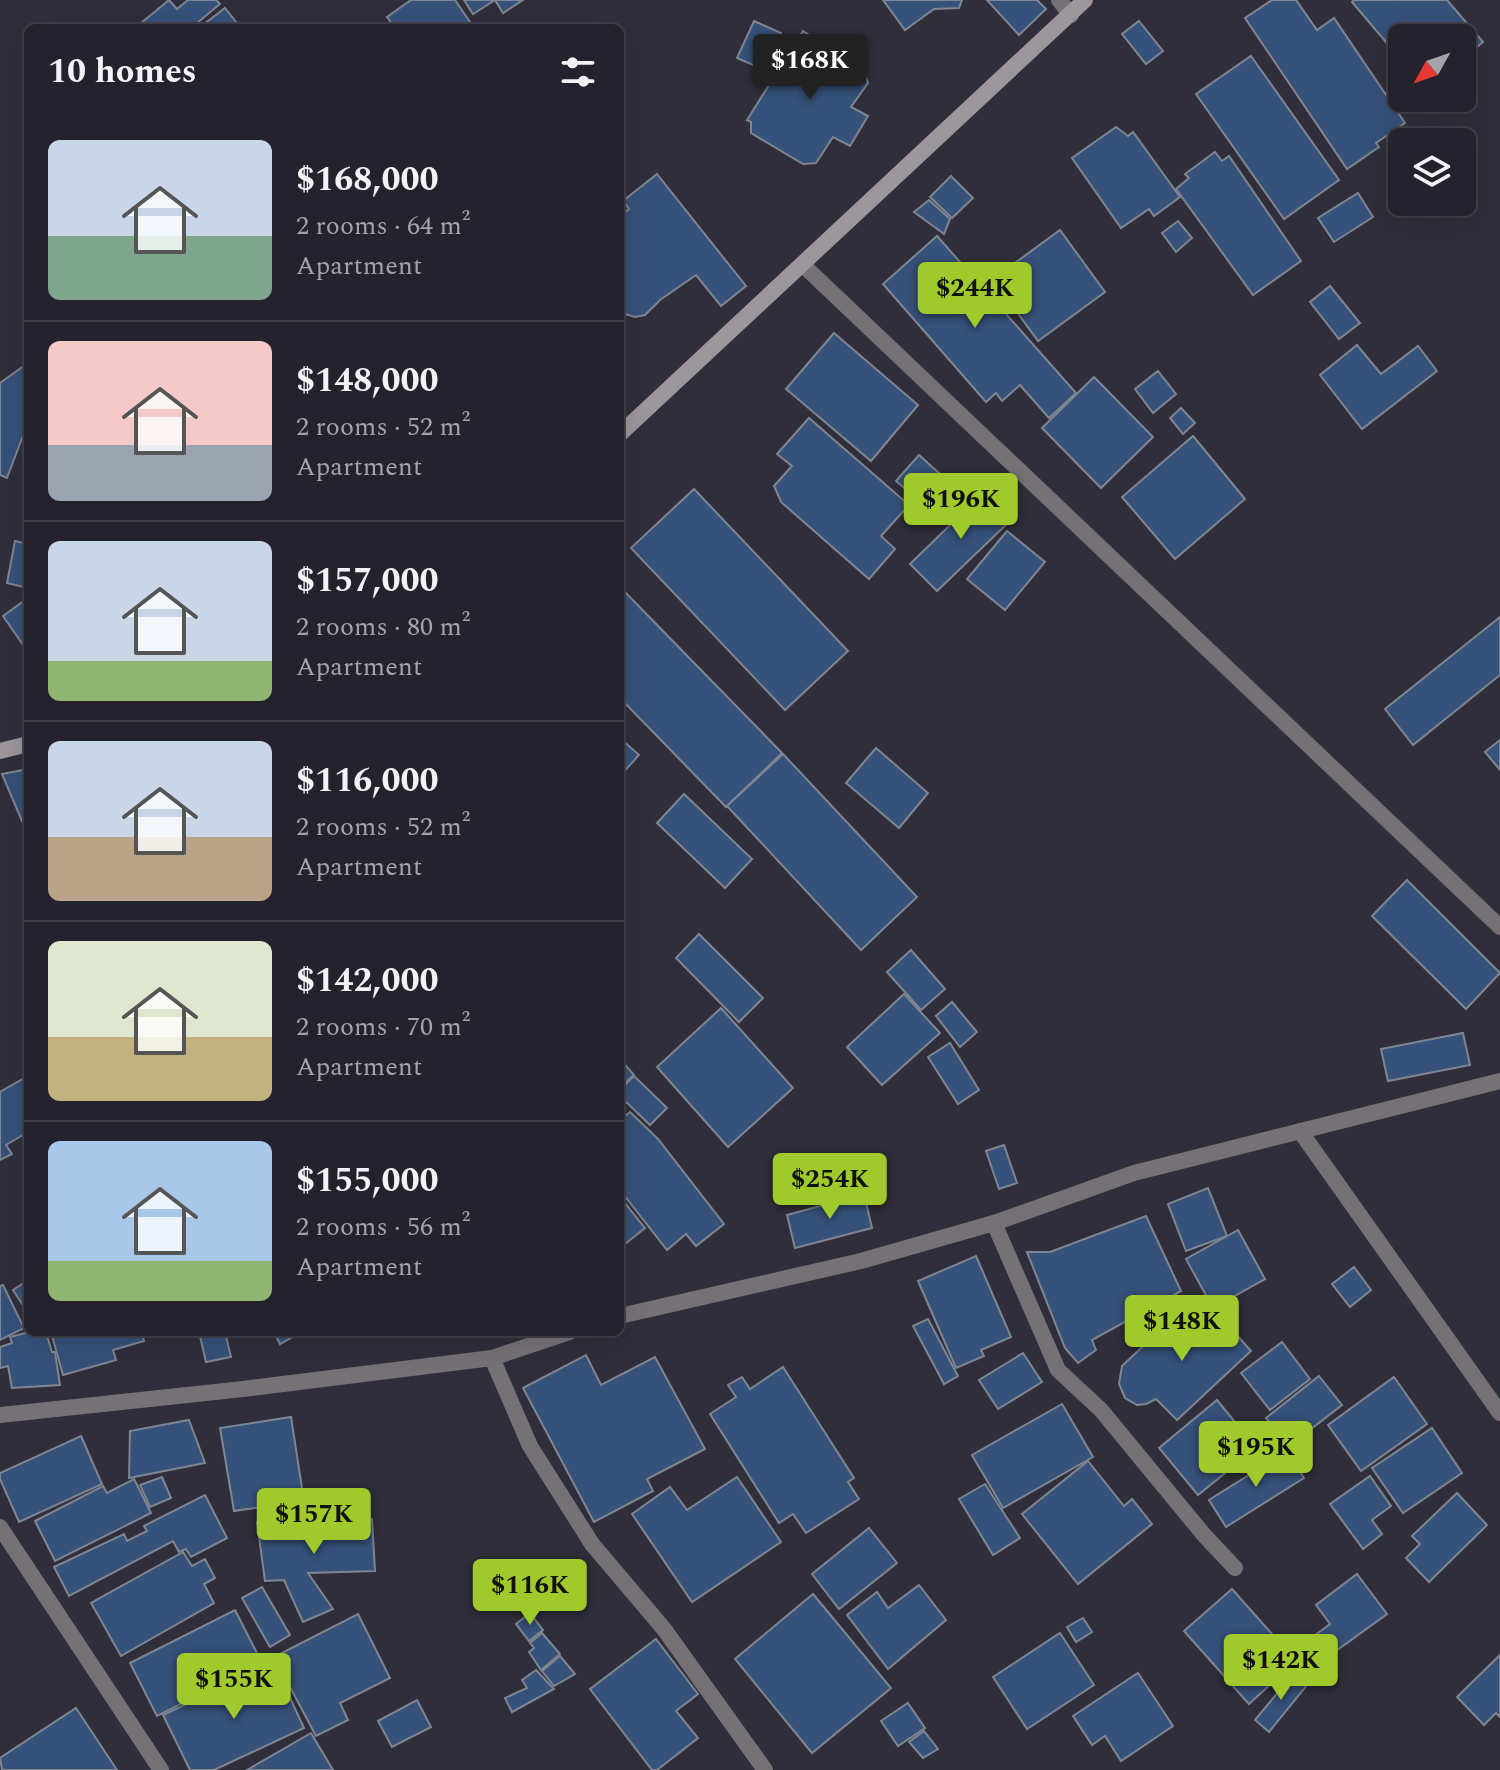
<!DOCTYPE html>
<html lang="en">
<head>
<meta charset="utf-8">
<style>
	:root { --surface:#24222c; --page:#302f38; --text:#f1f3f6; --muted:#a3a4a9; --line:#413f48; --accent:#a0c92b }
	body { margin:0; font-family:Spectral,serif; background:var(--page); color:var(--text); height:100vh; display:flex; flex-direction:column; font-size:30px; white-space:nowrap }
	* { box-sizing:border-box; margin:0 }
	p { font-size:26px; color:var(--muted) }
	.icon { flex:none; width:44px; height:44px; fill:none; stroke:currentColor; stroke-width:2; stroke-linecap:round; stroke-linejoin:round }
	.map { position:relative; flex:1; overflow:hidden }
	.side { position:absolute; left:24px; top:24px; width:600px; height:1312px; display:flex; flex-direction:column; background:var(--surface); border-radius:12px; box-shadow:0 8px 32px #0002,0 0 0 2px var(--line) }
	.side>* { flex:none }
	.needle { width:52px; rotate:230deg }
	.buttons { position:absolute; left:1388px; top:24px; display:grid; gap:16px }
	.buttons a { display:grid; place-items:center; width:88px; height:88px; border-radius:12px; background:var(--surface); box-shadow:0 8px 32px #0002,0 0 0 2px var(--line); font-size:40px }
	.price { position:absolute; translate:-50% -68px; padding:0 18px; border-radius:8px; background:var(--accent); color:#111; font-size:26px; line-height:52px; filter:drop-shadow(0 2px 4px #0008) }
	.price::after { content:''; position:absolute; left:50%; top:48px; width:24px; height:18px; margin-left:-12px; background:inherit; clip-path:polygon(0 0,100% 0,50% 100%) }
	.price.current { background:#222; color:#fff }
	ul { padding:0; list-style:none }
	li { display:flex; align-items:center; gap:24px; height:200px; padding:0 24px }
	li+li { border-top:2px solid var(--line) }
	li span { display:grid; place-items:center; flex:none; width:224px; height:160px; border-radius:12px; color:#555 }
	li>.icon { margin-inline-start:auto }
	span .icon { width:96px; height:96px; fill:#fffc; stroke-width:1 }
	li b { font-size:34px }
	h2 { display:flex; justify-content:space-between; align-items:center; height:96px; padding:0 24px; font-size:34px }
	.map>svg:first-child { display:block }
	.building { fill:#36517a; stroke:#7e8692; stroke-width:2 }
	.lines { fill:none; stroke-linecap:round; stroke-linejoin:round }
	.street { stroke:#767176; stroke-width:16 }
	.secondary { stroke:#9d969d; stroke-width:16 }
</style>
</head>
<body>
<div class="map">
<svg width="1500" height="1770" viewBox="0 0 1500 1770">
	<rect width="100%" height="100%" fill="#302e3a"/>
	<g class="building">
		<path d="M 169,0 L 177,9 L 188,0 L 216,0 L 220,4 L 191,28 L 135,28 Z"/>
		<path d="M 411,0 L 455,0 L 474,28 L 395,28 L 387,17 Z"/>
		<path d="M 464,0 L 523,0 L 503,13 L 495,0 L 473,14 Z"/>
		<path d="M 883,0 L 962,0 L 959,8 L 934,9 L 905,30 Z"/>
		<path d="M 987,0 L 1037,0 L 1046,9 L 1019,35 Z"/>
		<path d="M 1272,0 L 1296,0 L 1317,30 L 1334,18 L 1405,123 L 1376,143 L 1379,147 L 1347,169 L 1245,18 Z"/>
		<path d="M 1354,0 L 1447,0 L 1483,42 L 1462,60 L 1462,38 L 1402,38 L 1402,61 L 1352,2 Z"/>
		<path d="M 225,8 L 241,28 L 199,28 Z"/>
		<path d="M 754,21 L 781,33 L 765,70 L 737,58 Z"/>
		<path d="M 1139,21 L 1163,51 L 1146,64 L 1122,34 Z"/>
		<path d="M 803,31 L 863,68 L 868,83 L 851,107 L 868,116 L 850,146 L 833,137 L 816,163 L 803,164 L 751,133 L 751,122 L 747,120 Z"/>
		<path d="M 1251,56 L 1339,180 L 1284,219 L 1196,94 Z"/>
		<path d="M 1116,127 L 1128,136 L 1133,132 L 1180,197 L 1154,216 L 1149,209 L 1121,228 L 1072,158 Z"/>
		<path d="M 1215,152 L 1222,161 L 1229,156 L 1301,261 L 1253,295 L 1176,189 L 1189,178 L 1185,174 Z"/>
		<path d="M 657,174 L 746,286 L 721,306 L 696,275 L 660,300 L 645,315 L 635,317 L 625,314 L 620,318 L 620,216 L 629,209 L 623,201 Z"/>
		<path d="M 951,176 L 973,198 L 952,218 L 930,197 Z"/>
		<path d="M 1358,193 L 1373,217 L 1334,242 L 1318,218 Z"/>
		<path d="M 929,200 L 950,219 L 944,234 L 914,212 Z"/>
		<path d="M 1178,221 L 1192,238 L 1176,252 L 1162,233 Z"/>
		<path d="M 1060,230 L 1105,292 L 1038,341 L 993,279 Z"/>
		<path d="M 937,236 L 1076,393 L 1049,418 L 1020,385 L 1002,401 L 996,393 L 986,402 L 883,284 Z"/>
		<path d="M 1330,286 L 1360,323 L 1339,339 L 1310,302 Z"/>
		<path d="M 834,333 L 918,405 L 871,461 L 786,389 Z"/>
		<path d="M 1357,345 L 1381,374 L 1418,346 L 1437,371 L 1362,429 L 1320,375 Z"/>
		<path d="M 28,363 L 28,431 L 24,433 L 7,478 L 0,475 L 0,383 Z"/>
		<path d="M 1158,371 L 1176,394 L 1153,413 L 1135,389 Z"/>
		<path d="M 1094,377 L 1153,437 L 1101,488 L 1042,428 Z"/>
		<path d="M 1181,408 L 1195,423 L 1183,434 L 1170,418 Z"/>
		<path d="M 809,418 L 909,505 L 881,536 L 895,549 L 869,579 L 781,502 L 774,486 L 792,466 L 777,454 Z"/>
		<path d="M 1193,436 L 1245,499 L 1175,559 L 1122,497 Z"/>
		<path d="M 919,455 L 939,473 L 917,499 L 896,481 Z"/>
		<path d="M 694,489 L 848,651 L 785,710 L 631,548 Z"/>
		<path d="M 984,492 L 1012,519 L 937,591 L 910,564 Z"/>
		<path d="M 1007,531 L 1045,562 L 1005,610 L 967,579 Z"/>
		<path d="M 15,541 L 28,544 L 28,588 L 7,583 Z"/>
		<path d="M 620,587 L 782,753 L 726,807 L 620,698 Z"/>
		<path d="M 28,598 L 28,652 L 3,616 Z"/>
		<path d="M 1500,617 L 1500,675 L 1413,745 L 1385,709 Z"/>
		<path d="M 620,738 L 639,755 L 620,776 Z"/>
		<path d="M 1500,740 L 1500,770 L 1485,752 Z"/>
		<path d="M 876,748 L 928,793 L 899,828 L 846,783 Z"/>
		<path d="M 783,754 L 917,897 L 861,950 L 727,806 Z"/>
		<path d="M 28,769 L 28,832 L 27,833 L 2,774 Z"/>
		<path d="M 684,794 L 752,859 L 725,888 L 657,823 Z"/>
		<path d="M 1407,880 L 1500,973 L 1466,1009 L 1372,916 Z"/>
		<path d="M 699,934 L 763,998 L 739,1022 L 676,958 Z"/>
		<path d="M 911,950 L 945,989 L 921,1010 L 887,972 Z"/>
		<path d="M 904,994 L 940,1033 L 882,1085 L 847,1047 Z"/>
		<path d="M 952,1002 L 977,1032 L 960,1047 L 936,1016 Z"/>
		<path d="M 721,1008 L 793,1088 L 728,1147 L 657,1067 Z"/>
		<path d="M 1463,1033 L 1470,1065 L 1388,1081 L 1381,1049 Z"/>
		<path d="M 950,1043 L 979,1090 L 958,1104 L 928,1057 Z"/>
		<path d="M 620,1059 L 634,1075 L 620,1087 Z"/>
		<path d="M 28,1076 L 28,1132 L 6,1145 L 12,1154 L 0,1160 L 0,1092 Z"/>
		<path d="M 634,1076 L 667,1108 L 650,1125 L 620,1096 L 620,1090 Z"/>
		<path d="M 630,1112 L 658,1139 L 724,1224 L 696,1246 L 686,1234 L 667,1250 L 620,1190 L 620,1120 Z"/>
		<path d="M 1004,1145 L 1017,1183 L 999,1189 L 986,1151 Z"/>
		<path d="M 1208,1188 L 1227,1236 L 1186,1251 L 1168,1204 Z"/>
		<path d="M 864,1194 L 872,1228 L 795,1248 L 787,1215 Z"/>
		<path d="M 620,1197 L 645,1228 L 620,1248 Z"/>
		<path d="M 1146,1216 L 1181,1291 L 1092,1340 L 1096,1350 L 1078,1363 L 1065,1348 L 1027,1252 L 1050,1252 Z"/>
		<path d="M 1238,1230 L 1265,1279 L 1213,1308 L 1186,1259 Z"/>
		<path d="M 976,1256 L 1011,1337 L 981,1350 L 984,1356 L 956,1368 L 918,1281 Z"/>
		<path d="M 1354,1267 L 1371,1290 L 1350,1307 L 1332,1284 Z"/>
		<path d="M 25,1282 L 28,1286 L 28,1313 L 13,1290 Z"/>
		<path d="M 3,1285 L 24,1328 L 0,1340 L 0,1286 Z"/>
		<path d="M 1192,1307 L 1209,1323 L 1219,1315 L 1251,1351 L 1177,1420 L 1156,1399 L 1146,1404 L 1137,1405 L 1125,1398 L 1119,1384 L 1122,1366 L 1158,1332 L 1161,1336 Z"/>
		<path d="M 928,1319 L 958,1376 L 944,1384 L 913,1326 Z"/>
		<path d="M 29,1332 L 46,1332 L 52,1352 L 55,1352 L 60,1385 L 12,1388 L 8,1366 L 0,1368 L 0,1347 L 12,1343 L 10,1337 Z"/>
		<path d="M 51,1332 L 142,1332 L 144,1341 L 113,1350 L 116,1360 L 63,1375 Z"/>
		<path d="M 199,1332 L 225,1332 L 231,1357 L 206,1362 Z"/>
		<path d="M 274,1332 L 301,1332 L 280,1344 Z"/>
		<path d="M 1282,1342 L 1310,1379 L 1270,1410 L 1241,1373 Z"/>
		<path d="M 1023,1353 L 1042,1382 L 998,1409 L 979,1380 Z"/>
		<path d="M 586,1355 L 601,1385 L 655,1357 L 705,1449 L 647,1479 L 653,1491 L 594,1522 L 523,1388 Z"/>
		<path d="M 783,1367 L 854,1478 L 848,1482 L 859,1499 L 806,1533 L 793,1514 L 779,1523 L 710,1414 L 736,1397 L 728,1385 L 742,1377 L 750,1389 Z"/>
		<path d="M 1319,1376 L 1342,1405 L 1289,1446 L 1266,1418 Z"/>
		<path d="M 1394,1377 L 1427,1424 L 1361,1471 L 1328,1425 Z"/>
		<path d="M 1217,1400 L 1256,1448 L 1198,1495 L 1159,1448 Z"/>
		<path d="M 1062,1404 L 1093,1457 L 1003,1508 L 972,1455 Z"/>
		<path d="M 291,1417 L 304,1501 L 234,1511 L 220,1428 Z"/>
		<path d="M 189,1420 L 205,1463 L 129,1478 L 130,1431 Z"/>
		<path d="M 1432,1428 L 1462,1473 L 1403,1513 L 1372,1468 Z"/>
		<path d="M 81,1436 L 102,1484 L 19,1522 L 0,1479 L 0,1473 Z"/>
		<path d="M 1287,1451 L 1304,1478 L 1226,1527 L 1209,1500 Z"/>
		<path d="M 1088,1461 L 1124,1506 L 1132,1499 L 1152,1524 L 1078,1584 L 1022,1514 Z"/>
		<path d="M 1370,1476 L 1391,1506 L 1372,1520 L 1382,1534 L 1363,1549 L 1330,1504 Z"/>
		<path d="M 162,1477 L 171,1498 L 150,1507 L 140,1485 Z"/>
		<path d="M 737,1477 L 781,1542 L 692,1602 L 632,1514 L 670,1487 L 687,1510 Z"/>
		<path d="M 134,1479 L 151,1513 L 55,1561 L 35,1521 L 103,1486 L 107,1493 Z"/>
		<path d="M 985,1484 L 1020,1538 L 993,1555 L 959,1499 Z"/>
		<path d="M 1457,1493 L 1487,1525 L 1429,1582 L 1406,1558 L 1420,1544 L 1412,1536 Z"/>
		<path d="M 205,1495 L 227,1538 L 191,1557 L 186,1549 L 179,1552 L 173,1541 L 69,1596 L 54,1567 L 124,1534 L 127,1541 L 147,1531 L 144,1526 Z"/>
		<path d="M 372,1519 L 375,1571 L 308,1573 L 333,1609 L 303,1622 L 284,1580 L 265,1581 L 257,1522 Z"/>
		<path d="M 869,1528 L 897,1563 L 839,1609 L 812,1574 Z"/>
		<path d="M 183,1552 L 192,1566 L 205,1559 L 215,1578 L 204,1584 L 214,1603 L 121,1656 L 91,1603 Z"/>
		<path d="M 1357,1574 L 1387,1614 L 1329,1656 L 1314,1636 L 1330,1624 L 1316,1605 Z"/>
		<path d="M 919,1585 L 946,1620 L 888,1669 L 847,1615 L 877,1592 L 888,1608 Z"/>
		<path d="M 262,1587 L 290,1635 L 270,1647 L 242,1598 Z"/>
		<path d="M 1232,1589 L 1296,1661 L 1249,1704 L 1184,1631 Z"/>
		<path d="M 813,1594 L 891,1688 L 812,1753 L 735,1659 Z"/>
		<path d="M 235,1610 L 262,1663 L 157,1716 L 130,1663 Z"/>
		<path d="M 530,1613 L 543,1630 L 529,1641 L 516,1624 Z"/>
		<path d="M 358,1614 L 390,1678 L 340,1703 L 348,1720 L 316,1736 L 274,1657 Z"/>
		<path d="M 1083,1618 L 1092,1632 L 1076,1642 L 1067,1627 Z"/>
		<path d="M 542,1633 L 560,1654 L 541,1670 L 529,1652 L 534,1648 L 530,1643 Z"/>
		<path d="M 1060,1633 L 1094,1685 L 1027,1729 L 993,1677 Z"/>
		<path d="M 656,1639 L 698,1694 L 676,1711 L 698,1738 L 657,1770 L 652,1770 L 590,1689 Z"/>
		<path d="M 1500,1655 L 1500,1717 L 1496,1713 L 1484,1725 L 1457,1697 Z"/>
		<path d="M 560,1656 L 575,1674 L 554,1686 L 542,1671 Z"/>
		<path d="M 274,1663 L 304,1728 L 214,1770 L 190,1770 L 163,1715 Z"/>
		<path d="M 536,1670 L 554,1689 L 512,1712 L 505,1698 L 527,1688 L 522,1680 Z"/>
		<path d="M 1138,1673 L 1173,1726 L 1121,1761 L 1105,1736 L 1092,1745 L 1073,1716 Z"/>
		<path d="M 1294,1673 L 1308,1684 L 1269,1732 L 1255,1720 Z"/>
		<path d="M 417,1700 L 431,1727 L 392,1747 L 378,1721 Z"/>
		<path d="M 908,1703 L 925,1728 L 898,1746 L 881,1721 Z"/>
		<path d="M 76,1708 L 117,1770 L 2,1770 L 0,1758 Z"/>
		<path d="M 924,1731 L 938,1749 L 923,1758 L 909,1742 Z"/>
		<path d="M 311,1733 L 333,1770 L 247,1770 Z"/>
	</g>
	<g class="lines">
		<g class="street">
			<path d="M 1059,0 L 1071,15"/>
			<path d="M 803,265 L 1500,927"/>
			<path d="M 1300,1131 L 1500,1413"/>
			<path d="M 994,1223 L 1058,1370 L 1101,1410 L 1204,1535 L 1235,1568"/>
			<path d="M 620,1316 L 861,1261 L 994,1223 L 1134,1173 L 1500,1081"/>
			<path d="M 492,1358 L 530,1446 L 592,1544 L 664,1629 L 765,1770"/>
			<path d="M 0,1415 L 243,1389 L 492,1358 L 570,1332"/>
			<path d="M 0,1527 L 161,1770"/>
		</g>
		<g class="secondary">
			<path d="M 620,434 L 1085,0"/>
			<path d="M 0,751 L 28,744"/>
		</g>
	</g>
</svg>
<div class="buttons">
<a><svg class="needle" viewBox="-14 -14 28 28"><path d="M0-13l5 13h-10z" fill="#e53935"/><path d="M0 13l5-13h-10z" fill="#a3a4a9"/></svg></a>
<a><svg class="icon" aria-label="layers" viewBox="0 0 24 24"><path d="M12 4l9 5-9 5-9-5zM3 14l9 5 9-5"/></svg></a>
</div>
<b class="price current" style="left:810px;top:102px">$168K</b>
<b class="price" style="left:975px;top:330px">$244K</b>
<b class="price" style="left:961px;top:541px">$196K</b>
<b class="price" style="left:830px;top:1221px">$254K</b>
<b class="price" style="left:1182px;top:1363px">$148K</b>
<b class="price" style="left:1256px;top:1489px">$195K</b>
<b class="price" style="left:314px;top:1556px">$157K</b>
<b class="price" style="left:530px;top:1627px">$116K</b>
<b class="price" style="left:1281px;top:1702px">$142K</b>
<b class="price" style="left:234px;top:1721px">$155K</b>
<section class="side">
<h2>10 homes<svg class="icon" aria-label="filters" viewBox="0 0 24 24"><path d="M4 7h16M4 17h16"/><circle cx="9" cy="7" r="2"/><circle cx="15" cy="17" r="2"/></svg></h2>
<ul>
<li><span style="background:linear-gradient(#c9d6e8 60%,#7fa58c 0)"><svg class="icon" aria-label="home" viewBox="0 0 24 24"><path d="M3 11l9-7 9 7M6 9v11h12V9"/></svg></span><div><b>$168,000</b><p>2 rooms · 64 m²</p><p>Apartment</p></div></li>
<li><span style="background:linear-gradient(#f6c9c9 65%,#9aa5b1 0)"><svg class="icon" aria-label="home" viewBox="0 0 24 24"><path d="M3 11l9-7 9 7M6 9v11h12V9"/></svg></span><div><b>$148,000</b><p>2 rooms · 52 m²</p><p>Apartment</p></div></li>
<li><span style="background:linear-gradient(#c9d6e8 75%,#8fb573 0)"><svg class="icon" aria-label="home" viewBox="0 0 24 24"><path d="M3 11l9-7 9 7M6 9v11h12V9"/></svg></span><div><b>$157,000</b><p>2 rooms · 80 m²</p><p>Apartment</p></div></li>
<li><span style="background:linear-gradient(#c9d6e8 60%,#b9a48a 0)"><svg class="icon" aria-label="home" viewBox="0 0 24 24"><path d="M3 11l9-7 9 7M6 9v11h12V9"/></svg></span><div><b>$116,000</b><p>2 rooms · 52 m²</p><p>Apartment</p></div></li>
<li><span style="background:linear-gradient(#dfe7d0 60%,#c2b280 0)"><svg class="icon" aria-label="home" viewBox="0 0 24 24"><path d="M3 11l9-7 9 7M6 9v11h12V9"/></svg></span><div><b>$142,000</b><p>2 rooms · 70 m²</p><p>Apartment</p></div></li>
<li><span style="background:linear-gradient(#a9c7e8 75%,#8fb573 0)"><svg class="icon" aria-label="home" viewBox="0 0 24 24"><path d="M3 11l9-7 9 7M6 9v11h12V9"/></svg></span><div><b>$155,000</b><p>2 rooms · 56 m²</p><p>Apartment</p></div></li>
</ul>
</section>
</div>
</body>
</html>
